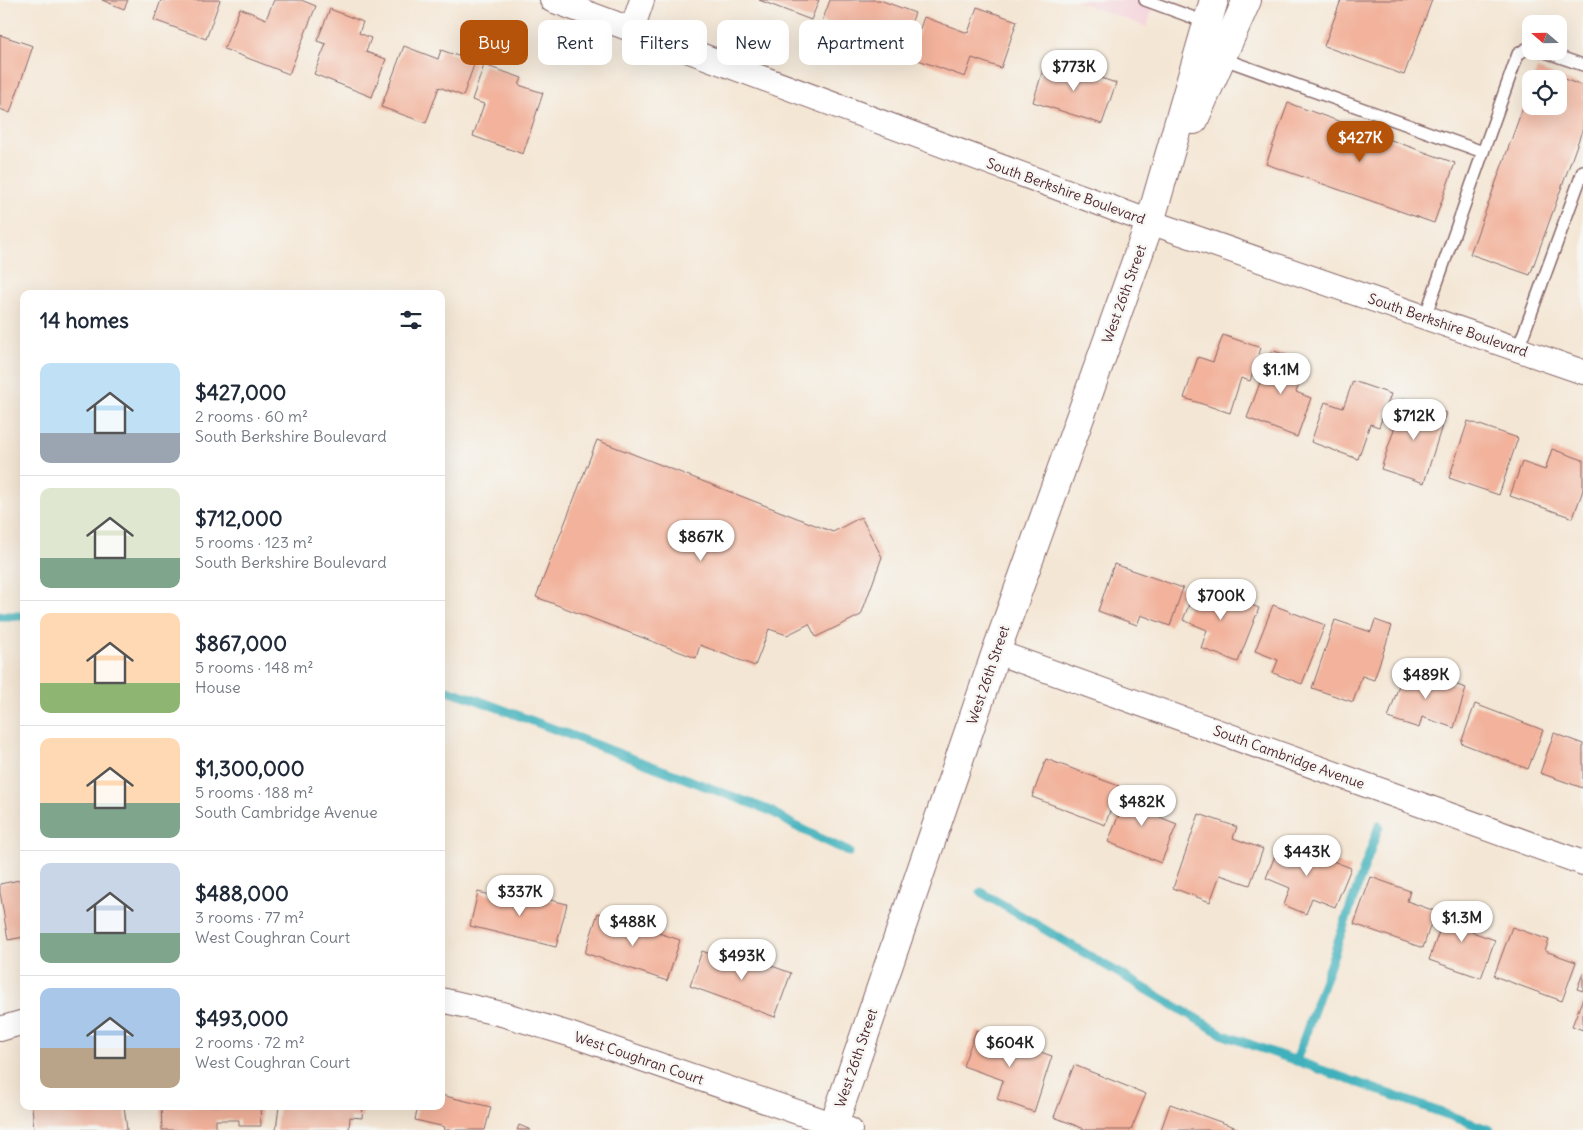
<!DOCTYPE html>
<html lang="en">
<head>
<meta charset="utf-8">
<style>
	:root { --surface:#fff; --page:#f2f2f3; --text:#1f2937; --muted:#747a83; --line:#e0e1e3; --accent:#b45309 }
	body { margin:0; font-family:Delius,sans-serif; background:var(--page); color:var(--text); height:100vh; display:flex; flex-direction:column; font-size:19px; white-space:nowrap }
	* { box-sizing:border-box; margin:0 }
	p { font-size:16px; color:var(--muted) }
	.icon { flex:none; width:28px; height:28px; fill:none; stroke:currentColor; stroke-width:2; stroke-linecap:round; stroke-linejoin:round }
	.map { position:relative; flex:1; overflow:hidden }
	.panel { position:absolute; left:20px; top:290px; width:425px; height:820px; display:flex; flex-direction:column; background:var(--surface); border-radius:10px; box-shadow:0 5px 20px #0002 }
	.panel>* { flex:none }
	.top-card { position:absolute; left:460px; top:20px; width:475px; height:45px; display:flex; gap:10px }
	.needle { width:32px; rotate:290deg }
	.tools { position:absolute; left:1522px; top:15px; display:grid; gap:10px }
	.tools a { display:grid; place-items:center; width:45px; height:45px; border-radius:10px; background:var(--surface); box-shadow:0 5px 20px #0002; font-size:25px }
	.price { position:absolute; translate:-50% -42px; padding:0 11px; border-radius:18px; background:#fff; color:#222; font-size:16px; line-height:32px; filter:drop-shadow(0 1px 2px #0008) }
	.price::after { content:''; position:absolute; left:50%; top:30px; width:15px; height:11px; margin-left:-8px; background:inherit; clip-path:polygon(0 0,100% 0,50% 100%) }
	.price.active { background:var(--accent); color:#fff }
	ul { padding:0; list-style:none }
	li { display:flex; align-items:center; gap:15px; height:125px; padding:0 20px }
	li+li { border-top:1px solid var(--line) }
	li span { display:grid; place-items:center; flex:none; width:140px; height:100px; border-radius:10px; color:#555 }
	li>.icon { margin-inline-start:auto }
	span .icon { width:60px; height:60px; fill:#fffc; stroke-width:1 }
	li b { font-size:21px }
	h2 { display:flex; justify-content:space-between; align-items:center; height:60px; padding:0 20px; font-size:21px }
	.tag { padding:0 18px; border-radius:10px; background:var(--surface); box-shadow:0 5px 20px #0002; font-size:18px; line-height:45px }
	.tag.active { background:var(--accent); color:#fff }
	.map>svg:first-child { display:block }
	.built { fill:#f5cfd9 }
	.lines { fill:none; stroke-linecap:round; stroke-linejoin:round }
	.stream { stroke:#41b1bc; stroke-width:9 }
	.building { fill:#f2b29b }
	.lane-casing { stroke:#866566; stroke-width:14 }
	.street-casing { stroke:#866566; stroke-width:26 }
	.secondary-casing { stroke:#866566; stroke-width:30 }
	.lane { stroke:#fff; stroke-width:11 }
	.street { stroke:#fff; stroke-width:24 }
	.secondary { stroke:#fff; stroke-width:28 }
	.labels { text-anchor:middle; stroke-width:5; stroke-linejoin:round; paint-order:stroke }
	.street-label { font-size:14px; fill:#4a1f2b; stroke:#f6f6f2 }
</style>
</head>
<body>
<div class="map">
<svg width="1583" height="1130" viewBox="0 0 1583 1130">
	<rect width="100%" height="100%" fill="#f6f6f2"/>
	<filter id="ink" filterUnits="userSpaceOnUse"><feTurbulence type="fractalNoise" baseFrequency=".02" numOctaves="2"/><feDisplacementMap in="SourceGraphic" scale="10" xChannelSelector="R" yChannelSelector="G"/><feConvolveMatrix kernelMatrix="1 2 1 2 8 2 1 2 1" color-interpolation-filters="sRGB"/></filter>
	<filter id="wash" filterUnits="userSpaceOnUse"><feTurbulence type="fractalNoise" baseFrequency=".0096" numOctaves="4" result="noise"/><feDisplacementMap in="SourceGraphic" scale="20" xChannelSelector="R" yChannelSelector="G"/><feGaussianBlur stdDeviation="1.12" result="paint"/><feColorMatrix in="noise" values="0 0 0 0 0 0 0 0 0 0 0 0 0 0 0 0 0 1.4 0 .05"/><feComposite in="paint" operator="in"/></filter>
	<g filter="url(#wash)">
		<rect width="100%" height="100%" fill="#f4e6d4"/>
		<path class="built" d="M 1074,0 L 1156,0 L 1147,27 Z"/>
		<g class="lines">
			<g class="stream">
				<path d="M 0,616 L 24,616"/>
				<path d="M 441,688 L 472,698 L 771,811 L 795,826 L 849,852"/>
				<path d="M 981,892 L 1224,1035 L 1490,1130"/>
				<path d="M 1296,1061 L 1379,826"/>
			</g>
		</g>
		<g id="blocks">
			<g class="building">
				<path d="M 102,0 L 128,0 L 124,9 Z"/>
				<path d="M 161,0 L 220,0 L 206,39 L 154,20 Z"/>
				<path d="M 274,0 L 301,0 L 316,6 L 289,74 L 224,49 L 240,8 L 266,19 Z"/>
				<path d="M 759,0 L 819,0 L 811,20 Z"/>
				<path d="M 830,0 L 880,0 L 915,13 L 900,52 L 822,22 Z"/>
				<path d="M 1341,0 L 1432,0 L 1404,75 L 1324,46 Z"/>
				<path d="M 977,7 L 1017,21 L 1001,68 L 972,58 L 965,77 L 910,57 L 924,17 L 968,33 Z"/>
				<path d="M 330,9 L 363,22 L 359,33 L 371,38 L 366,52 L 386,59 L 372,97 L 314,74 L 326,44 L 317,41 Z"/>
				<path d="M 0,35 L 33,46 L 10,113 L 0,109 Z"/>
				<path d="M 404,46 L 438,59 L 441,50 L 475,62 L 463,96 L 439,87 L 426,123 L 381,107 Z"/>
				<path d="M 1046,60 L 1116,83 L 1102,124 L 1033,102 Z"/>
				<path d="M 484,65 L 522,78 L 519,85 L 543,93 L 523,154 L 473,136 L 484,104 L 472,100 Z"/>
				<path d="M 1537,69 L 1583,86 L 1583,128 L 1530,275 L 1470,254 L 1531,85 L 1531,106 L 1559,106 L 1559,79 L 1533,79 Z"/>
				<path d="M 1288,103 L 1455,163 L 1434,223 L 1266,164 Z"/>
				<path d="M 1223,335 L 1261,348 L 1250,381 L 1241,378 L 1230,413 L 1184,398 L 1198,357 L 1213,362 Z"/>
				<path d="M 1272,350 L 1307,363 L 1296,392 L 1311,398 L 1297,437 L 1247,418 Z"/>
				<path d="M 1353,381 L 1391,394 L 1379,427 L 1370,424 L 1358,459 L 1311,442 L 1325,402 L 1343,408 Z"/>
				<path d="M 1404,399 L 1446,413 L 1424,483 L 1381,469 Z"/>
				<path d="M 1468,421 L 1518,438 L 1499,495 L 1449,478 Z"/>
				<path d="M 597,440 L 833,532 L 861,517 L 882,557 L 861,615 L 816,637 L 809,624 L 787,635 L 769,629 L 755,666 L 700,645 L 696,658 L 536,597 Z"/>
				<path d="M 1552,449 L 1583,460 L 1583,490 L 1573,518 L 1510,496 L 1522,462 L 1545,470 Z"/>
				<path d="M 1114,564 L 1183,588 L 1170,626 L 1141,615 L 1137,625 L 1098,611 Z"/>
				<path d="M 1197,584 L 1259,608 L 1238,662 L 1201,648 L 1207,630 L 1183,620 Z"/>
				<path d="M 1273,605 L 1325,625 L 1302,684 L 1273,673 L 1278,660 L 1255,651 Z"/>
				<path d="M 1335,620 L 1371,632 L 1375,620 L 1392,626 L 1374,680 L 1362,676 L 1353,702 L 1312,688 Z"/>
				<path d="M 1405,667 L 1466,688 L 1454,728 L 1422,717 L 1419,728 L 1388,718 Z"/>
				<path d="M 1475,704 L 1543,730 L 1528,769 L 1461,743 Z"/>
				<path d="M 1554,733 L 1583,744 L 1583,788 L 1540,773 Z"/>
				<path d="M 1046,759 L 1119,786 L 1105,825 L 1032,797 Z"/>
				<path d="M 1130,787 L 1159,798 L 1152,814 L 1177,824 L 1161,863 L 1108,842 Z"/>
				<path d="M 1199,814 L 1237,827 L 1233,838 L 1263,849 L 1250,885 L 1220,875 L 1210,902 L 1173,888 Z"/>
				<path d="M 1281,841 L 1351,868 L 1335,907 L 1312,898 L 1306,914 L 1284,905 L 1290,888 L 1266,878 Z"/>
				<path d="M 1371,877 L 1410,891 L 1407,901 L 1435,911 L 1423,948 L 1354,924 Z"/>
				<path d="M 24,879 L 24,937 L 8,940 L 0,892 L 0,884 Z"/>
				<path d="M 505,889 L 567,904 L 556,947 L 470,926 L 478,892 L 503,898 Z"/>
				<path d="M 1449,903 L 1478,914 L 1472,932 L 1495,940 L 1481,978 L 1429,960 Z"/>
				<path d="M 598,913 L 680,940 L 667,981 L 585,953 Z"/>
				<path d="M 1512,927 L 1549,940 L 1545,951 L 1576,962 L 1562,1001 L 1494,976 Z"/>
				<path d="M 702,951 L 730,961 L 734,952 L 791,973 L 775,1017 L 690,986 Z"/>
				<path d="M 1583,973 L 1583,991 L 1577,989 Z"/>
				<path d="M 1583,998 L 1583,1030 L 1572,1026 Z"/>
				<path d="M 976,1030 L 1052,1056 L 1034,1112 L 997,1099 L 1003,1080 L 963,1066 Z"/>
				<path d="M 1074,1065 L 1146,1094 L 1131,1130 L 1087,1130 L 1054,1117 Z"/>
				<path d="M 441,1095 L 491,1107 L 485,1130 L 444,1130 L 445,1127 L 415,1120 L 418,1106 L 441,1106 Z"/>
				<path d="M 1170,1104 L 1243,1130 L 1161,1130 Z"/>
				<path d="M 32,1106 L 124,1106 L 127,1130 L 34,1130 Z"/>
				<path d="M 161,1106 L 260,1106 L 261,1126 L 239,1126 L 239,1120 L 216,1120 L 216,1130 L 162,1130 Z"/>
				<path d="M 279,1106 L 363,1106 L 362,1118 L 350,1117 L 349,1130 L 276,1130 Z"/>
				<path d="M 519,1125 L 531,1130 L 517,1130 Z"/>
			</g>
		</g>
	</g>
	<g filter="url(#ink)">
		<use href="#blocks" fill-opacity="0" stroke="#866566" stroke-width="1"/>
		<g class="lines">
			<defs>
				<g id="lane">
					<path d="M 1145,0 L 1208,23"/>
					<path d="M 1542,51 L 1583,65"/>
					<path d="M 1221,58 L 1483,152 L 1425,317"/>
					<path d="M 1483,152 L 1518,54 L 1526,49 L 1531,49"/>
					<path d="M 1518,349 L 1583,171"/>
				</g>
				<g id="street">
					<path d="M 552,0 L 1150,222 L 1583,372"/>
					<path d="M 632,29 L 642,0"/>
					<path d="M 996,652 L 1583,863"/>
					<path d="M 441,1000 L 502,1014 L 569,1034 L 850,1130"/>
					<path d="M 0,1029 L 24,1022"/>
				</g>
				<g id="secondary">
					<path d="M 1194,120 L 1247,0"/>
					<path d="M 832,1130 L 996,652 L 1150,222 L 1214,0"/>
				</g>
			</defs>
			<use href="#lane" class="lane-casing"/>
			<use href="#street" class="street-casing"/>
			<use href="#secondary" class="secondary-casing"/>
			<use href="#lane" class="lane"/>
			<use href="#street" class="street"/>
			<use href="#secondary" class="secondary"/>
		</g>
	</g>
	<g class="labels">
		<g class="street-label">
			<text transform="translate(1066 191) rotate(20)" y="5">South Berkshire Boulevard</text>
			<text transform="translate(1124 294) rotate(-70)" y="5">West 26th Street</text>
			<text transform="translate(1448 325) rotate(19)" y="5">South Berkshire Boulevard</text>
			<text transform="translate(988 675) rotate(-71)" y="5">West 26th Street</text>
			<text transform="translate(1289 757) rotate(20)" y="5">South Cambridge Avenue</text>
			<text transform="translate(639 1058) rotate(19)" y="5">West Coughran Court</text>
			<text transform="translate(856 1058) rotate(-71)" y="5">West 26th Street</text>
		</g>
	</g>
</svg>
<div class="tools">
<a><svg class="needle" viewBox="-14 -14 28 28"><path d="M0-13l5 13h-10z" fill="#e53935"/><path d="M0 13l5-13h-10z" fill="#747a83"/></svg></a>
<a><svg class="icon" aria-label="locate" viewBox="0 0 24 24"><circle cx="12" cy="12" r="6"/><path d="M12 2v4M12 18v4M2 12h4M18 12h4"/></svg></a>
</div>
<b class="price" style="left:1074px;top:92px">$773K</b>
<b class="price active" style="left:1360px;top:163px">$427K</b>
<b class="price" style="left:1281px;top:395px">$1.1M</b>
<b class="price" style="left:1414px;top:441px">$712K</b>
<b class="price" style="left:701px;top:562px">$867K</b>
<b class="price" style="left:1221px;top:621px">$700K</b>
<b class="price" style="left:1426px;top:700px">$489K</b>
<b class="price" style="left:1142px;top:827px">$482K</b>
<b class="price" style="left:1307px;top:877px">$443K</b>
<b class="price" style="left:520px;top:917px">$337K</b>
<b class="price" style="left:1462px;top:943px">$1.3M</b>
<b class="price" style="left:633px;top:947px">$488K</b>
<b class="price" style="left:742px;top:981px">$493K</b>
<b class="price" style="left:1010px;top:1068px">$604K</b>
<div class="top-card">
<a class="tag active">Buy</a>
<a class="tag">Rent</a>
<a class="tag">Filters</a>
<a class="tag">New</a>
<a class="tag">Apartment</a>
</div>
<section class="panel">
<h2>14 homes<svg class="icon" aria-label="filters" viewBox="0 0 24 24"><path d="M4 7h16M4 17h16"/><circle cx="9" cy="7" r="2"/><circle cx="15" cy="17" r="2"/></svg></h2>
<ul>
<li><span style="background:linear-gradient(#bfe0f5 70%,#9aa5b1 0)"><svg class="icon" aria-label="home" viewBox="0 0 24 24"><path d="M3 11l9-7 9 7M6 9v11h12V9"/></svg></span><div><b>$427,000</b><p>2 rooms · 60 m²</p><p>South Berkshire Boulevard</p></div></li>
<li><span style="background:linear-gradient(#dfe7d0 70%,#7fa58c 0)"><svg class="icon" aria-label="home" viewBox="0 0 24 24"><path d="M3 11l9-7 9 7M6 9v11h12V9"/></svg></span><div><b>$712,000</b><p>5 rooms · 123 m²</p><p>South Berkshire Boulevard</p></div></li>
<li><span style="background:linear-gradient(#ffd9b3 70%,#8fb573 0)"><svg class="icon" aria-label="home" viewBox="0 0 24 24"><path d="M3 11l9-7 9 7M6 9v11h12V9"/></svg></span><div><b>$867,000</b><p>5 rooms · 148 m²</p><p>House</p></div></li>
<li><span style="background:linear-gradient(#ffd9b3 65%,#7fa58c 0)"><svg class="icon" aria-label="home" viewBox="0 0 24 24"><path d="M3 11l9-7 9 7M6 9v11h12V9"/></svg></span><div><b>$1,300,000</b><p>5 rooms · 188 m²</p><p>South Cambridge Avenue</p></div></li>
<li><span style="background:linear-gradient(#c9d6e8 70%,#7fa58c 0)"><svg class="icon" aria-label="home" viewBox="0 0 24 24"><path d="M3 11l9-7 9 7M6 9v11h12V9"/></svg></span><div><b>$488,000</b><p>3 rooms · 77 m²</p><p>West Coughran Court</p></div></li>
<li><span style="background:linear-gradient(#a9c7e8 60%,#b9a48a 0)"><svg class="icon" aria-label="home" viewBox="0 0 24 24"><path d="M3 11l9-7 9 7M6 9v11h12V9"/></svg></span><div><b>$493,000</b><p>2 rooms · 72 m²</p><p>West Coughran Court</p></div></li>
</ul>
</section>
</div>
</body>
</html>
